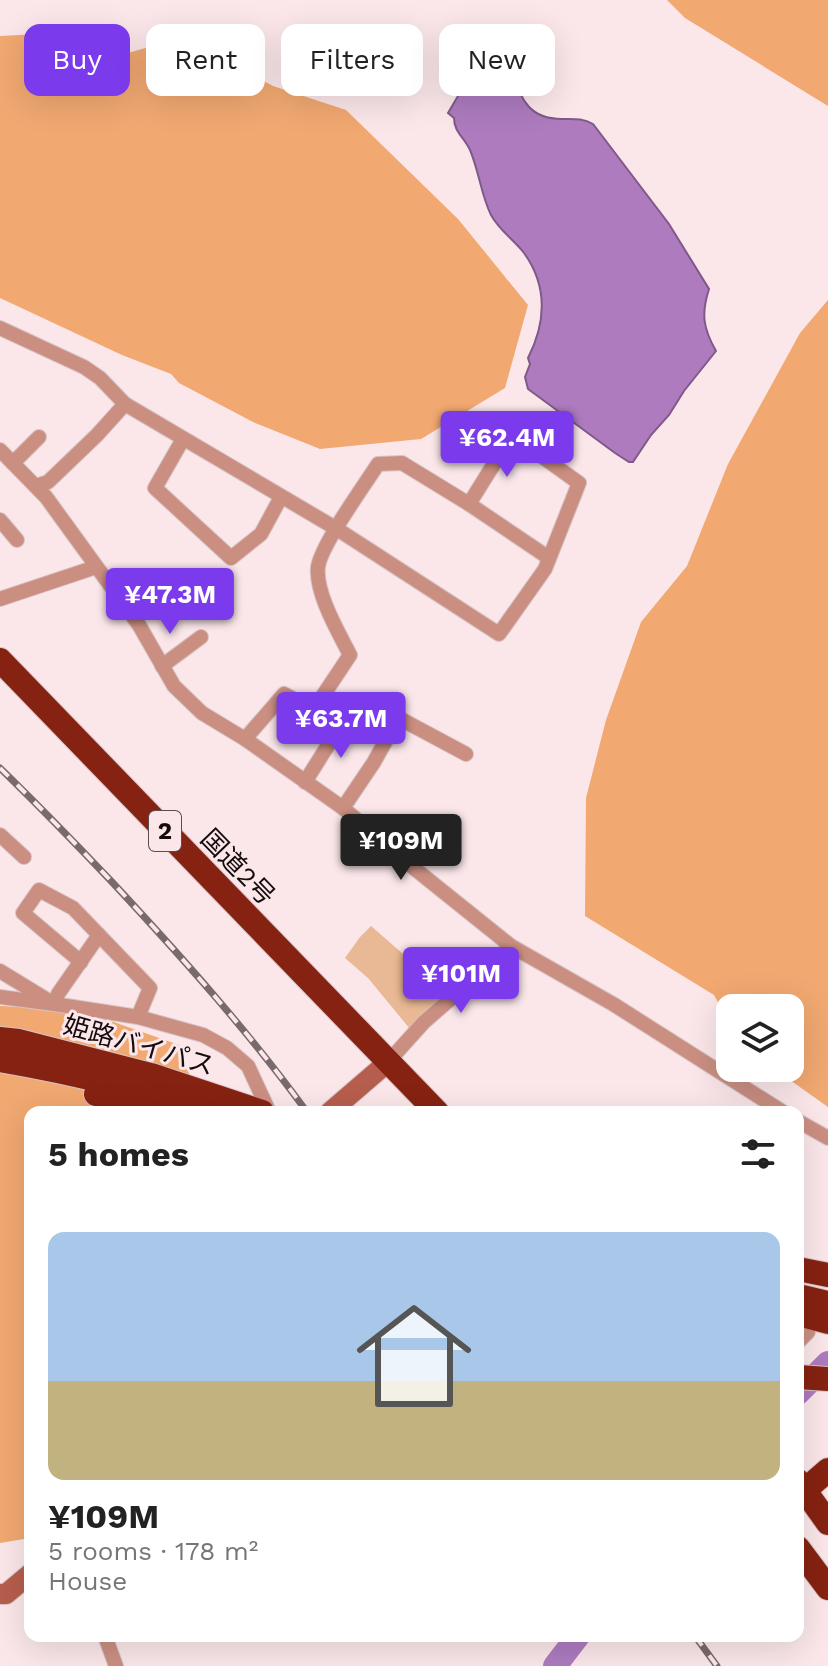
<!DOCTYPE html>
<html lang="en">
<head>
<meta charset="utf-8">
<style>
	:root { --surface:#fff; --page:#f2f2f2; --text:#222; --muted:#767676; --line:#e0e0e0; --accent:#7c3aed }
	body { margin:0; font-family:"Work Sans","Noto Sans JP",sans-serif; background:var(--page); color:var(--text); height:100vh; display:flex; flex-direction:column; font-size:30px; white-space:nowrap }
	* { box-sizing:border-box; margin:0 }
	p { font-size:26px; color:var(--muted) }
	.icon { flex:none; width:44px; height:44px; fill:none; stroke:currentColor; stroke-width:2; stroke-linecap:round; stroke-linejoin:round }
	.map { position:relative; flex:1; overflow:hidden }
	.drawer { position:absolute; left:24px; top:1106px; width:780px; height:536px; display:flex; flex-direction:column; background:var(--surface); border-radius:16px; box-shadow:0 8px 32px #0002 }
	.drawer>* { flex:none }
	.guide { position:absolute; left:24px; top:24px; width:780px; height:72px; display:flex; gap:16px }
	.buttons { position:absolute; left:716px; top:994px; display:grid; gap:16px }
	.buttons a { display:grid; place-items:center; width:88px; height:88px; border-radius:16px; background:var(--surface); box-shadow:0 8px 32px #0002; font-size:40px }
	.price { position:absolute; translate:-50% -68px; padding:0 18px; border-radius:8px; background:var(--accent); color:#fff; font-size:26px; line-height:52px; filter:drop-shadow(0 2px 4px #0008) }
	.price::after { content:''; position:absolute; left:50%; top:48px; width:24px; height:18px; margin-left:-12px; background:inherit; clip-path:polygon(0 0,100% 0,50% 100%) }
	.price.active { background:#222; color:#fff }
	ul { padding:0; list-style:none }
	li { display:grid; align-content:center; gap:16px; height:424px; padding:0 24px }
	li+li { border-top:2px solid var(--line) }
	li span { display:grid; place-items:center; height:248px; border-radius:16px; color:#555 }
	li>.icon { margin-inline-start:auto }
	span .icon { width:144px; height:144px; fill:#fffc; stroke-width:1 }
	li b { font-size:34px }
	h2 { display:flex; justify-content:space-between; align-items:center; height:96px; padding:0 24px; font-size:34px }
	.tag { padding:0 28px; border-radius:16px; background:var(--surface); box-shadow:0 8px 32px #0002; font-size:28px; line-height:72px }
	.tag.active { background:var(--accent); color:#fff }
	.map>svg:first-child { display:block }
	.green { fill:#e9b894 }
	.forest { fill:#f1a871 }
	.water { fill:#ad7bbe; stroke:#7f5989; stroke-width:2 }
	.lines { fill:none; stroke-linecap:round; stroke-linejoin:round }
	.river { stroke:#ad7bbe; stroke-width:24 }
	.street-casing { stroke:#d6c4c6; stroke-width:16 }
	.secondary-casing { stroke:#d6c4c6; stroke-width:22 }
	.highway-casing { stroke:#d6c4c6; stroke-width:26 }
	.street { stroke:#cb8f82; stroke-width:14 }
	.secondary { stroke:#b65e4d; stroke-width:20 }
	.highway { stroke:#862211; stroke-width:24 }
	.rail-casing { stroke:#796a6c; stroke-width:7 }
	.rail { stroke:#fbe7ea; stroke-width:4; stroke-dasharray:12; stroke-linecap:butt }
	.labels { text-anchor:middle; stroke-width:6; stroke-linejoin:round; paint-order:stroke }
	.shield { fill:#fbe7ea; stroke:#5a4d4f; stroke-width:2 }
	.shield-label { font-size:24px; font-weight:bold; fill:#150b0c }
	.street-label { font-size:26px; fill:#150b0c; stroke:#fbe7ea }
</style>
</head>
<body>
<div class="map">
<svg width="828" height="1666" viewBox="0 0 828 1666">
	<rect width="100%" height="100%" fill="#fbe7ea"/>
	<path class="green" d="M 371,926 L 410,960 L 447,996 L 410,1029 L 368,978 L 345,958 L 360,937 Z"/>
	<g class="forest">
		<path d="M 667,0 L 828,0 L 828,106 L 685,18 Z"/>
		<path d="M 37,34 L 128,53 L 184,37 L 273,86 L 346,110 L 458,219 L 528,305 L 505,388 L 421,439 L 320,449 L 253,422 L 179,383 L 171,374 L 122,355 L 0,298 L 0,36 Z"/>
		<path d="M 828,300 L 828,1107 L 773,1068 L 790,1068 L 790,1008 L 730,1008 L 730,1024 L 714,995 L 585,916 L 586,798 L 606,720 L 641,622 L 687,566 L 728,464 L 800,333 Z"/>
		<path d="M 0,1006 L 77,1009 L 179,1045 L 195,1090 L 193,1112 L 30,1112 L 30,1538 L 0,1543 Z"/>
	</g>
	<path class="water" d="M 482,47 L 507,59 C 520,89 521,119 562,119 C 574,119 583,118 593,124 L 669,224 L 709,289 C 701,314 703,328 716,351 L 684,391 L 669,415 L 651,435 L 633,462 L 629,462 L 615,453 L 528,389 L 525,377 L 530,364 L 528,358 C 546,323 548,286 524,253 C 514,240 499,230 491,215 C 481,195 479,171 470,150 C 464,137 454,132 454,118 L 448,113 L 481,57 L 478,54 Z"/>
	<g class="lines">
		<g class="river">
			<path d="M 798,1393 L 828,1363"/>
			<path d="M 555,1666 L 578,1636"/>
		</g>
		<defs>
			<g id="street">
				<path d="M 0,328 L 84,367 L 100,378 L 125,404"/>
				<path d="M 183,439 L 155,488 L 231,558 L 261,534 L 281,497"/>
				<path d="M 0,450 L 46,497 L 139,625 L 174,686 L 202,713 L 245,739 L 343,808 L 415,869 L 511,946 L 613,1004 L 783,1112"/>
				<path d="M 13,463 L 39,437"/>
				<path d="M 36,486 L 48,482 L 97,435 L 125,404 L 337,529 L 499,634 L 545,569 L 579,483 L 512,435 L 469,504 L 402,463 L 378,464 C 364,486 321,545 318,567 C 315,593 339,633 350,655 L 314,709"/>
				<path d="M 469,504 L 549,558"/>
				<path d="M 0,520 L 17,540"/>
				<path d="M 0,599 L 96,567"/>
				<path d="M 162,666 L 201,637"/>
				<path d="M 245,739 L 284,694 L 339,723 L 359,721 L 369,727 L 382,709 L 466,754"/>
				<path d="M 305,782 L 337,731 L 339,723"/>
				<path d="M 343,808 L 374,762 L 399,717"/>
				<path d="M 0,835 L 24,857"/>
				<path d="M 81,962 L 23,913 L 39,890 L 73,908 L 150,988 L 138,1017"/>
				<path d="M 0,971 L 54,1004 L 138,1017 L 203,1035 L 227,1048 L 248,1066 L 267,1107 L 267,1112"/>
				<path d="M 0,997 L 54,1004 L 58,994 L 99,935"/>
				<path d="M 388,1062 L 424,1022 L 511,946"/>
				<path d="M 798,1121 L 828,1138"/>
				<path d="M 798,1342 L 808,1332"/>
				<path d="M 105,1636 L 116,1666"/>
			</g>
			<g id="secondary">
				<path d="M 330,1112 L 388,1062"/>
				<path d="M 0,1594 L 6,1594 L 30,1574"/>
			</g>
			<g id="highway">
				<path d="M 0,660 L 437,1112"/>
				<path d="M 0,1039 L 19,1041 L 151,1075 L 262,1112"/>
				<path d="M 0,1060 C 70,1072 139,1088 205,1112"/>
				<path d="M 96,1094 L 147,1112"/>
				<path d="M 798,1269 L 828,1275"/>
				<path d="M 798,1296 L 828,1303"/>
				<path d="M 798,1314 L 828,1322"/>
				<path d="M 798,1377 L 828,1379"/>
				<path d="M 798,1481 L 828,1523"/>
				<path d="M 805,1490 L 828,1470"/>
				<path d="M 798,1548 L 828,1588"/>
			</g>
		</defs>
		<use href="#street" class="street-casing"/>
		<use href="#secondary" class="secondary-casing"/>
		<use href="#highway" class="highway-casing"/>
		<use href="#street" class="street"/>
		<use href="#secondary" class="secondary"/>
		<use href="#highway" class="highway"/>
		<defs>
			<g id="rail">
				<path d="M 0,768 C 38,805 75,843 112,882 C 180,955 248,1031 307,1112"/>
				<path d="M 695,1636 L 717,1666"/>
			</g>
		</defs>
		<use href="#rail" class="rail-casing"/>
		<use href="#rail" class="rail"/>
	</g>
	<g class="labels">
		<rect class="shield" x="149" y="811" width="32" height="40" rx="6"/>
		<g class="shield-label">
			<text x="165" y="839">2</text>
		</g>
		<g class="street-label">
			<text transform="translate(238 867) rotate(46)" y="9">国道2号</text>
			<text transform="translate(139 1045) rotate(16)" y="9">姫路バイパス</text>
		</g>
	</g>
</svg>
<div class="buttons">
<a><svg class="icon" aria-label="layers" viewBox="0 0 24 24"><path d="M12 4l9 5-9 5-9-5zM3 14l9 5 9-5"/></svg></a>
</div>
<b class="price" style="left:507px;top:479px">¥62.4M</b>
<b class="price" style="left:170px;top:636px">¥47.3M</b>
<b class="price" style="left:341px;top:760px">¥63.7M</b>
<b class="price active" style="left:401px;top:882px">¥109M</b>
<b class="price" style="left:461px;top:1015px">¥101M</b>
<div class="guide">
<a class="tag active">Buy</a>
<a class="tag">Rent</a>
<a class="tag">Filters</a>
<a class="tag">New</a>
</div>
<section class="drawer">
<h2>5 homes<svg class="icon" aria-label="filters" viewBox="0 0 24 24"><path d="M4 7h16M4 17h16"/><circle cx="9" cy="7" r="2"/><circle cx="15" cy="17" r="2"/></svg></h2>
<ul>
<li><span style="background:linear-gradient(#a9c7e8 60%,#c2b280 0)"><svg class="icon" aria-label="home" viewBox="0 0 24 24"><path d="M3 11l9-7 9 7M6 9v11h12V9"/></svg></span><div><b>¥109M</b><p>5 rooms · 178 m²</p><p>House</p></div></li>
</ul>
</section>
</div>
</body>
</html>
